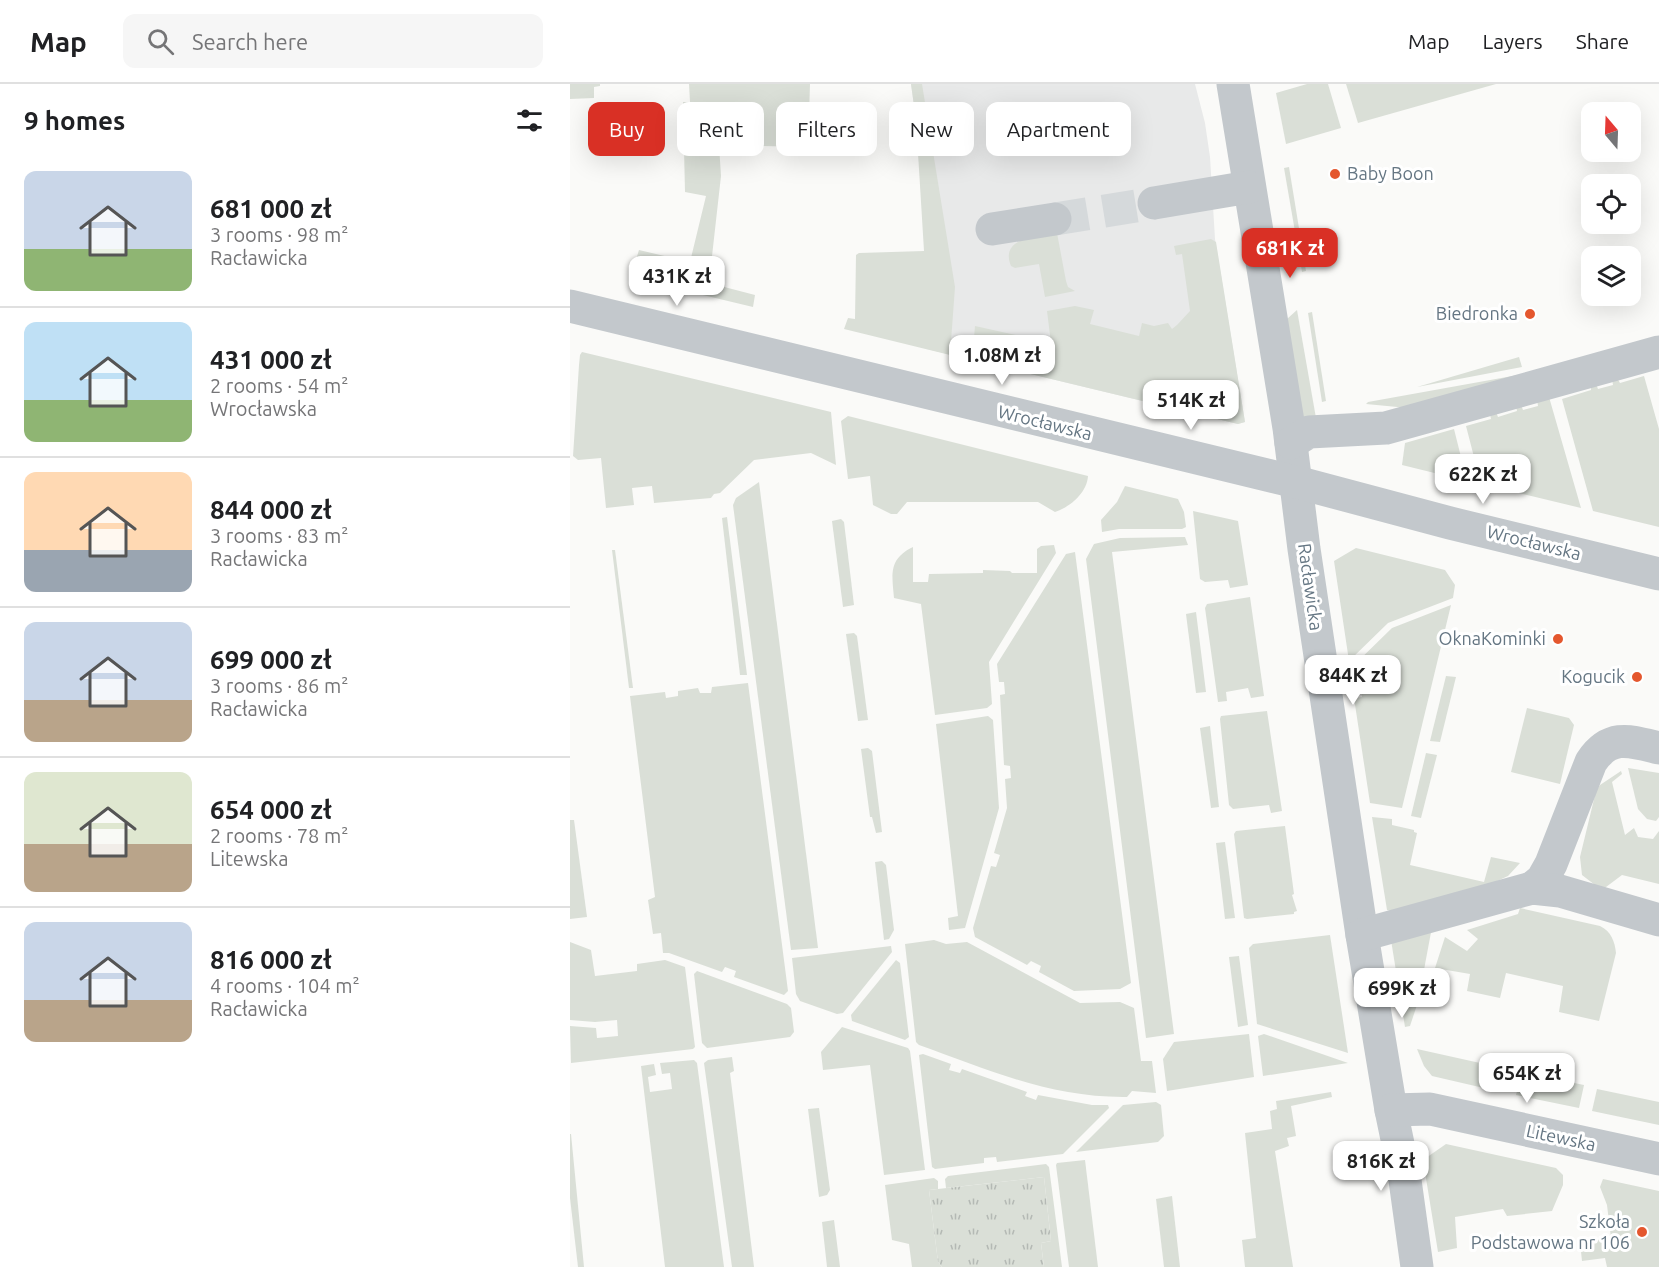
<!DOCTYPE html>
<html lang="en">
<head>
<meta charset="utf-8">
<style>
	:root { --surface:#fff; --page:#f6f6f6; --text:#202124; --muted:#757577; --line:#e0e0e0; --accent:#d93025 }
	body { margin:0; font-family:Ubuntu,sans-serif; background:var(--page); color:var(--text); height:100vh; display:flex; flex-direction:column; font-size:22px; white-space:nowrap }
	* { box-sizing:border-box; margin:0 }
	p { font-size:20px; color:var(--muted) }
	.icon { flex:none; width:33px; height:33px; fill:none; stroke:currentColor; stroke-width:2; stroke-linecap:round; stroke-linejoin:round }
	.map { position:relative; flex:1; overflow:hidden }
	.panel { display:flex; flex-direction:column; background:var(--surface); width:570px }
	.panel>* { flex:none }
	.guide { position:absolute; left:18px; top:18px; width:570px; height:54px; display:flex; gap:12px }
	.needle { width:39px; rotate:341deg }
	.fabs { position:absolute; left:1011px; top:18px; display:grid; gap:12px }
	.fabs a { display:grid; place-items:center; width:60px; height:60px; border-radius:12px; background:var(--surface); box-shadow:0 6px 24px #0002; font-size:30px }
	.price { position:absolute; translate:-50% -51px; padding:0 14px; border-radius:12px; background:#fff; color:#222; font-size:20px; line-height:39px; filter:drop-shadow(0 2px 3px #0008) }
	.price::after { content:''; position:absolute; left:50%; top:36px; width:18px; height:14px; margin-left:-9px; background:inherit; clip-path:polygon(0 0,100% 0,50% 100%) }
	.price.on { background:var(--accent); color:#fff }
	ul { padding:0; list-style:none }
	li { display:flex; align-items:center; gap:18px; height:150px; padding:0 24px }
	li+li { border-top:2px solid var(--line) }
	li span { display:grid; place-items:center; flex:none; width:168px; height:120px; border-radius:12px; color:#555 }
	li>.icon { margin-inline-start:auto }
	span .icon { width:72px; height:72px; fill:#fffc; stroke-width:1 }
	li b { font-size:26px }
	h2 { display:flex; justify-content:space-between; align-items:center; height:72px; padding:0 24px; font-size:26px }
	.tag { padding:0 21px; border-radius:12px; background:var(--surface); box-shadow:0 6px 24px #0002; font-size:21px; line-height:54px }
	.tag.on { background:var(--accent); color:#fff }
	header { display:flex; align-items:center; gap:36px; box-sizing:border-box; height:84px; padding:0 30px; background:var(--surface); border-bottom:2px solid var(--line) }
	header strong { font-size:28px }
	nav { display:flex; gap:33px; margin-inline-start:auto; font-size:21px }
	.search { width:420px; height:54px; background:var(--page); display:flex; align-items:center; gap:15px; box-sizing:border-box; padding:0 21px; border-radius:12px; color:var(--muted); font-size:22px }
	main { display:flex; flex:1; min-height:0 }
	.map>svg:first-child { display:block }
	.built { fill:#e8e9e9 }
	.green { fill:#dadfd7 }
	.park { fill:url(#park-tufts) }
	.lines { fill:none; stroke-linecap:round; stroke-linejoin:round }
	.minor-tunnel { stroke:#d5d9db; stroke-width:33; stroke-dasharray:33 16; stroke-linecap:butt }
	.minor { stroke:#c3c8cc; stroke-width:33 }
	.poi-dot { fill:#e4572e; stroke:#fff; stroke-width:2 }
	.labels { text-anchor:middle; stroke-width:6; stroke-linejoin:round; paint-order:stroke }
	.poi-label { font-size:18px; fill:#657683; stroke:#fff; text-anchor:end }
	.street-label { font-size:18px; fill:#657683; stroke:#fff }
</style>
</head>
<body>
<header>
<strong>Map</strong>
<div class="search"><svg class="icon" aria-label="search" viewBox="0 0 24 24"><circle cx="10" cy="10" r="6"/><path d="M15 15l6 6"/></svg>Search here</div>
<nav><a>Map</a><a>Layers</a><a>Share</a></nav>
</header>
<main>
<section class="panel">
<h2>9 homes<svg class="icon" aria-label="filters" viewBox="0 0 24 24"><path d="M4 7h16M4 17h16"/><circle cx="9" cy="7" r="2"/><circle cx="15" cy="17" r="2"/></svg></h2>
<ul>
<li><span style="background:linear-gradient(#c9d6e8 65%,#8fb573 0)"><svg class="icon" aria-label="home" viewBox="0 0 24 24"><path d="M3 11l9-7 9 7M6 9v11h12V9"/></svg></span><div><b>681 000 zł</b><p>3 rooms · 98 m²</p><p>Racławicka</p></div></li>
<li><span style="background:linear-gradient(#bfe0f5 65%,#8fb573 0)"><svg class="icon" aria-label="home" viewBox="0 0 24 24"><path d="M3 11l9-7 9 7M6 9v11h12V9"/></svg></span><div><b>431 000 zł</b><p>2 rooms · 54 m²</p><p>Wrocławska</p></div></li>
<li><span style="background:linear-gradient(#ffd9b3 65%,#9aa5b1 0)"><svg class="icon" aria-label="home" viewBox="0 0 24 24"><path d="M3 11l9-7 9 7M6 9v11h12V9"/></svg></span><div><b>844 000 zł</b><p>3 rooms · 83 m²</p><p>Racławicka</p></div></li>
<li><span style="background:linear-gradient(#c9d6e8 65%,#b9a48a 0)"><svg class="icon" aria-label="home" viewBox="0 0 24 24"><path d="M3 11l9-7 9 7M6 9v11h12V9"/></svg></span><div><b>699 000 zł</b><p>3 rooms · 86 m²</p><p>Racławicka</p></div></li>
<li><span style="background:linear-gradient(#dfe7d0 60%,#b9a48a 0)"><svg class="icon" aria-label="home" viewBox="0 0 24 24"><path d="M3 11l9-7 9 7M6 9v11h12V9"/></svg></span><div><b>654 000 zł</b><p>2 rooms · 78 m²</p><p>Litewska</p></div></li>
<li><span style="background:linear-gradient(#c9d6e8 65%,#b9a48a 0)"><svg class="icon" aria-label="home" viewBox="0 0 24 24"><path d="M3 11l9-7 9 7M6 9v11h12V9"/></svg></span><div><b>816 000 zł</b><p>4 rooms · 104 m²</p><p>Racławicka</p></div></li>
</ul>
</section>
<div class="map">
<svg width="1089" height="1183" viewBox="0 0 1089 1183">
	<defs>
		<pattern id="park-tufts" width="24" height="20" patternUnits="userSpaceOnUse" patternTransform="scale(1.5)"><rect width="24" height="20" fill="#dadfd7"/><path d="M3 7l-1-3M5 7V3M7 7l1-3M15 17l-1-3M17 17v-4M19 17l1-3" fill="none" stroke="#b4b9b4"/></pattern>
	</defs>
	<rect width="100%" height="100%" fill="#fafaf8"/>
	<path class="built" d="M 341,0 L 625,0 L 635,39 L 640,73 L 645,155 L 675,338 L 668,340 L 357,265 L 354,150 L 346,36 Z"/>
	<g class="green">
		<path d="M 0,0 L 30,0 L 30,2 L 24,3 L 24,14 L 0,15 Z"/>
		<path d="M 119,0 L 240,0 L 238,63 L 149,61 L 151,92 L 139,199 L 185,211 L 183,223 L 66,195 L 64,182 L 69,166 L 120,178 L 136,112 L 115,108 L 114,65 L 122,64 L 121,32 L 114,32 L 113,18 L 120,18 Z"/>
		<path d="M 341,0 L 352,0 L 385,203 L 380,271 L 274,245 L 278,234 L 285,235 L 286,171 L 289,169 L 354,167 L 346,36 Z"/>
		<path d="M 737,0 L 758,0 L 771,44 L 716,60 L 706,9 Z"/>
		<path d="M 776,0 L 926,0 L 788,39 Z"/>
		<path d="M 719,83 L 736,187 L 732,188 L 714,84 Z"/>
		<path d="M 487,149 L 496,197 L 498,203 L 505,207 L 475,213 L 469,180 L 445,184 L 441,182 C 429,153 469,152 487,149 Z"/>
		<path d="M 641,155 L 646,158 L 675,338 L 668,340 L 402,276 L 405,242 L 481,259 L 477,227 L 505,222 L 524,226 L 520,240 L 569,252 L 572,239 L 584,242 L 598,239 L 602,245 L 607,241 L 620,227 L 612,170 L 606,171 L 604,162 Z"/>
		<path d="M 727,226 L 746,334 L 733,336 L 717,235 Z"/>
		<path d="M 742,228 L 756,317 L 752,318 L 738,229 Z"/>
		<path d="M 12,268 L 261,328 L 266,381 L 241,369 L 184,376 L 150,409 L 144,410 L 141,414 L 84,419 L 82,402 L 62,404 L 64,421 L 36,424 L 31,374 L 8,376 L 3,372 L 9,281 L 10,271 Z"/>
		<path d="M 949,273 L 952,283 L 847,303 Z"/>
		<path d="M 948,291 L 838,324 L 796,320 L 798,318 Z"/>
		<path d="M 1074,292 L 1089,345 L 1089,443 L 1023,427 L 992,315 L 1021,306 L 1021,301 L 1026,300 L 1028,305 L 1043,301 L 1042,295 L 1047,294 L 1050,299 Z"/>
		<path d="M 979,313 L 1011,424 L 911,400 L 896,342 L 921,335 L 920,330 L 926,328 L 928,333 L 947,327 L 946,322 L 951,321 L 953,326 L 968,322 L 967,316 Z"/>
		<path d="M 278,332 L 518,392 C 517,409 500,423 485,428 L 468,418 L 337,418 L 327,430 L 321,430 L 303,421 L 300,392 L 278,395 L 271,337 Z"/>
		<path d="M 884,345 L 897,397 L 832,381 L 835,359 Z"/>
		<path d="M 189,398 L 248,864 L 221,866 L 163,421 L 166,414 Z"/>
		<path d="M 555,402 L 608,415 L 614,428 L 616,443 L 612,445 L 549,445 L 532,448 L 531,436 L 547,418 Z"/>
		<path d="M 623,427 L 668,437 L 678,501 L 660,504 L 658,496 L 635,498 L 630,495 Z"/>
		<path d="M 157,433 L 177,591 L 170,591 L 152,434 Z"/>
		<path d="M 271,435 L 274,438 L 284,521 L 273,523 L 262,437 Z"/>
		<path d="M 615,453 L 618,461 L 542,468 L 604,950 L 576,954 L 516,475 L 524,460 L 550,454 Z"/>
		<path d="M 484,461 L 486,469 L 419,578 L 422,620 L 417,624 L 365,631 L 351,520 L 324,514 C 322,491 318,475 343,463 L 343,498 L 358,498 L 359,490 L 413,489 L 413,486 L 440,487 L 442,489 L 467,489 L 467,465 L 471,462 Z"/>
		<path d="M 786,464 L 875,486 L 885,501 L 883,514 L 818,539 L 779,577 L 764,477 Z"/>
		<path d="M 42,466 L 45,466 L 63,604 L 59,604 Z"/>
		<path d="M 505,468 L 561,899 L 550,905 L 504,907 L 469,888 L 471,882 L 461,877 L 457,881 L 405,853 L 403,844 L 421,782 L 426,783 L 430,771 L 424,769 L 437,724 L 435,695 L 441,694 L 440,682 L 434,681 L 430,611 L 435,610 L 434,598 L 429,598 L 427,580 L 496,470 Z"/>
		<path d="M 680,513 L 694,612 L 681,614 L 678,604 L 656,608 L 657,617 L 648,618 L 635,524 L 637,520 Z"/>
		<path d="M 881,521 L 832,724 L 800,719 L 784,614 L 792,613 L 787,588 L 781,589 L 780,585 L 822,544 Z"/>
		<path d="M 626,528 L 636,608 L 626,609 L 616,530 Z"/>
		<path d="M 284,549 L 287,552 L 298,636 L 288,637 L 276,550 Z"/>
		<path d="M 876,592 L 886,593 L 870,658 L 860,657 Z"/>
		<path d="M 178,599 L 218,907 L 214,911 L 164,893 L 166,887 L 155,883 L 152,888 L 99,869 L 93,869 L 91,849 L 83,850 L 78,816 L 85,813 L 60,612 L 95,608 L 96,614 L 108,612 L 108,607 L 128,604 L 130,609 L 141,609 L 142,603 Z"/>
		<path d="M 957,624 L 999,634 L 1004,641 L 990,700 L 941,688 Z"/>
		<path d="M 697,627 L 712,727 L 701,729 L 699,721 L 663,725 L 659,721 L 650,635 L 651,632 Z"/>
		<path d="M 418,632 L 423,636 L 429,724 L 395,844 L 379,846 L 378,834 L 388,832 L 366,640 Z"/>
		<path d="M 640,642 L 649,723 L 641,724 L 630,644 Z"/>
		<path d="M 298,664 L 302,667 L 312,748 L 306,749 L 302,733 L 300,733 L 291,665 Z"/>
		<path d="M 856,669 L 867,671 L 851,734 L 841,732 Z"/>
		<path d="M 1058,684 L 1089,689 L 1089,733 L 1086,737 L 1077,735 L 1068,725 Z"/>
		<path d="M 1051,687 L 1052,690 L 1042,698 L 1055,751 L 1064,744 L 1068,753 L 1083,755 L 1089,747 L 1089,800 L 1052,791 L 1028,809 L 1025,801 L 1012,791 L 1010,773 L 1026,707 L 1030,701 Z"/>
		<path d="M 802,733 L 822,735 L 822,741 L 844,746 L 844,748 L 847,749 L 840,781 L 914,798 L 921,773 L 950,779 L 938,792 L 925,798 L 824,828 L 817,826 Z"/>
		<path d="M 0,736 L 4,736 L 17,833 L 0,835 Z"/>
		<path d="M 715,742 L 724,810 L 722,811 L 727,827 L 724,828 L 724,830 L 677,835 L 674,834 L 664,750 L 666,747 Z"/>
		<path d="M 655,758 L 665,834 L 655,835 L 646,759 Z"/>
		<path d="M 312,777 L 316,781 L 324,846 L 319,855 L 314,856 L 305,778 Z"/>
		<path d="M 950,824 L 1030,842 C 1041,847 1045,858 1046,869 L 1029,937 L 989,928 L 993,902 L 936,889 L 930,914 L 897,907 L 900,890 L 865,884 L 875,853 L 897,867 L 908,855 L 897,846 L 948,830 Z"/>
		<path d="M 862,843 L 848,918 L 840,942 L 835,943 L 821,856 Z"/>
		<path d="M 760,851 L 778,969 L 687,940 L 679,864 L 683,860 Z"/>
		<path d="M 364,856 L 376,860 L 397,858 L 510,919 L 550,918 L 564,924 L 571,977 L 582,977 L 586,1009 L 562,1007 L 557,1013 C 481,1014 419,986 349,961 L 346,958 L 335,860 Z"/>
		<path d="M 0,858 L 21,866 L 25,892 L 67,887 L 67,880 L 95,876 L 115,883 L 125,963 L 123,965 L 1,979 L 0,942 L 26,944 L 27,954 L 48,952 L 47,936 L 25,938 L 0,936 Z"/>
		<path d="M 321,862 L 322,868 L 273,929 L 267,930 L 230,917 L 226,910 L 222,874 Z"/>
		<path d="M 669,872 L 678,941 L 668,943 L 659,873 Z"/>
		<path d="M 326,876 L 330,879 L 339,953 L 335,956 L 282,937 L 281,931 Z"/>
		<path d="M 127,887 L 217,920 L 221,924 L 224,948 L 220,953 L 137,964 L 132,959 L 124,890 Z"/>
		<path d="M 272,943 L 338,964 L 340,967 L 355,1086 L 314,1091 L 300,981 L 253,986 L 251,968 Z"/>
		<path d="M 679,950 L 684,993 L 597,1007 L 593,975 L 604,958 Z"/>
		<path d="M 694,950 L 778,979 L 693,992 L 688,952 Z"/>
		<path d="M 847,965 L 937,985 L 931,1008 L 862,992 L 854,982 Z"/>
		<path d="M 353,970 L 381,980 L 379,986 L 390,989 L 392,985 L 457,1008 L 455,1012 L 466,1016 L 468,1011 L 522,1021 L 538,1021 L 539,1024 L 493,1070 L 427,1078 L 426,1073 L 414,1074 L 414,1079 L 365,1085 L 362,1083 L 349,971 Z"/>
		<path d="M 162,973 L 164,987 L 160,989 L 184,1183 L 162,1183 L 134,979 L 138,976 Z"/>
		<path d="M 124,976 L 127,979 L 154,1183 L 95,1183 L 71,982 L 84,980 L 86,991 L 78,993 L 80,1008 L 102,1005 L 100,989 L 92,990 L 90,979 Z"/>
		<path d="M 952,988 L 1014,1001 L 1009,1024 L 946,1011 Z"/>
		<path d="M 1027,1005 L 1089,1018 L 1089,1041 L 1022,1027 Z"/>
		<path d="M 761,1008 L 762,1013 L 721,1022 L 726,1052 L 717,1054 L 719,1062 L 705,1067 L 723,1183 L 675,1183 L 672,1156 L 686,1154 L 675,1049 L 702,1045 L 700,1027 L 707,1025 L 706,1017 Z"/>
		<path d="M 586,1018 L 591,1021 L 594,1052 L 588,1058 L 506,1068 L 553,1021 Z"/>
		<path d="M 249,1024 L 260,1106 L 257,1111 L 249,1113 L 238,1025 Z"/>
		<path d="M 0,1050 L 1,1050 L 14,1183 L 8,1183 L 0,1114 Z"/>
		<path d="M 876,1060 L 986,1084 L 993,1091 L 993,1101 L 982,1127 L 937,1132 L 933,1125 L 885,1133 L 887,1164 L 868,1168 L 853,1076 Z"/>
		<path d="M 515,1076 L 528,1183 L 499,1183 L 486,1081 L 487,1079 Z"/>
		<path d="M 476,1080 L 479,1083 L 492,1183 L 474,1183 L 471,1159 L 481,1157 L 474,1093 L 376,1104 L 375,1095 L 378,1092 Z"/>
		<path d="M 364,1094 L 368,1097 L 368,1105 L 359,1106 L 368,1178 L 372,1183 L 342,1183 L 339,1160 L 322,1156 L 315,1101 Z"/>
		<path d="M 1033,1095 L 1089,1107 L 1089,1183 L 1037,1183 L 1035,1174 L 1012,1177 L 1010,1158 L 1041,1154 L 1037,1121 L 1030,1103 Z"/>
		<path d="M 602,1112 L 610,1183 L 594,1183 L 586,1115 Z"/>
		<path d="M 264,1136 L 270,1183 L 257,1183 L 252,1138 Z"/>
	</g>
	<path class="park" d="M 474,1093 L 481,1157 L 471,1159 L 474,1183 L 372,1183 L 368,1178 L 359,1106 Z"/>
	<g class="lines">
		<path class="minor-tunnel" d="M 485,135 L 584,119"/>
		<g class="minor">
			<path d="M 663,0 L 719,344 L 734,465 L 792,851 L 821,1026 L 834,1089 L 847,1183"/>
			<path d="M 584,119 L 679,103"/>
			<path d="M 422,145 L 485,135"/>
			<path d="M 0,222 L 726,398 L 880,439 L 1089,490"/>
			<path d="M 721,359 L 739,348 L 816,344 L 1089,268"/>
			<path d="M 962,804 L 972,796 L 981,780 L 1021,678 C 1040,649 1061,657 1089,664"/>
			<path d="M 792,851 L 962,804 L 990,807 L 1089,836"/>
			<path d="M 821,1026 L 860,1025 L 1089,1075"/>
		</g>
	</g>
	<g class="poi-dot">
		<circle cx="765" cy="90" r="6"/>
		<circle cx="960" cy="230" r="6"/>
		<circle cx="988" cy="555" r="6"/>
		<circle cx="1067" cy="593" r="6"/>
		<circle cx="1072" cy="1148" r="6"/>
	</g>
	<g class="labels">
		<g class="poi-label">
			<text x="777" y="96" text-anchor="start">Baby Boon</text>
			<text x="948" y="236">Biedronka</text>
			<text x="976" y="561">OknaKominki</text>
			<text x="1055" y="599">Kogucik</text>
			<text x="1060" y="1144">Szkoła<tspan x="1060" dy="21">Podstawowa nr 106</tspan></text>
		</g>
		<g class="street-label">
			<text transform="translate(475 339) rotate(14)" y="6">Wrocławska</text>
			<text transform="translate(964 459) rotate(14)" y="6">Wrocławska</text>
			<text transform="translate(740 503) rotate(82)" y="6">Racławicka</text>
			<text transform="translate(991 1054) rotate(12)" y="6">Litewska</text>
		</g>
	</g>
</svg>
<div class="fabs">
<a><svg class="needle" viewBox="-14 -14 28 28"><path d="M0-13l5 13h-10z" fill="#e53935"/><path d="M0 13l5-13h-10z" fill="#757577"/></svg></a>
<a><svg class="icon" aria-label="locate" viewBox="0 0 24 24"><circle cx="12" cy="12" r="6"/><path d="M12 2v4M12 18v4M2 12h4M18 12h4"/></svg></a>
<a><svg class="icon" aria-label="layers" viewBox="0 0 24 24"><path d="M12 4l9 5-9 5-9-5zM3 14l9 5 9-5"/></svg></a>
</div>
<b class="price on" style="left:720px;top:195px">681K zł</b>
<b class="price" style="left:107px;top:223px">431K zł</b>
<b class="price" style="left:432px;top:302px">1.08M zł</b>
<b class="price" style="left:621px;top:347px">514K zł</b>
<b class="price" style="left:913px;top:421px">622K zł</b>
<b class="price" style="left:783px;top:622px">844K zł</b>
<b class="price" style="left:832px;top:935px">699K zł</b>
<b class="price" style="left:957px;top:1020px">654K zł</b>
<b class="price" style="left:811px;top:1108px">816K zł</b>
<div class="guide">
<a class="tag on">Buy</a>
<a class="tag">Rent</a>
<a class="tag">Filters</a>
<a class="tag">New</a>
<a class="tag">Apartment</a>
</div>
</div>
</main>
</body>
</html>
